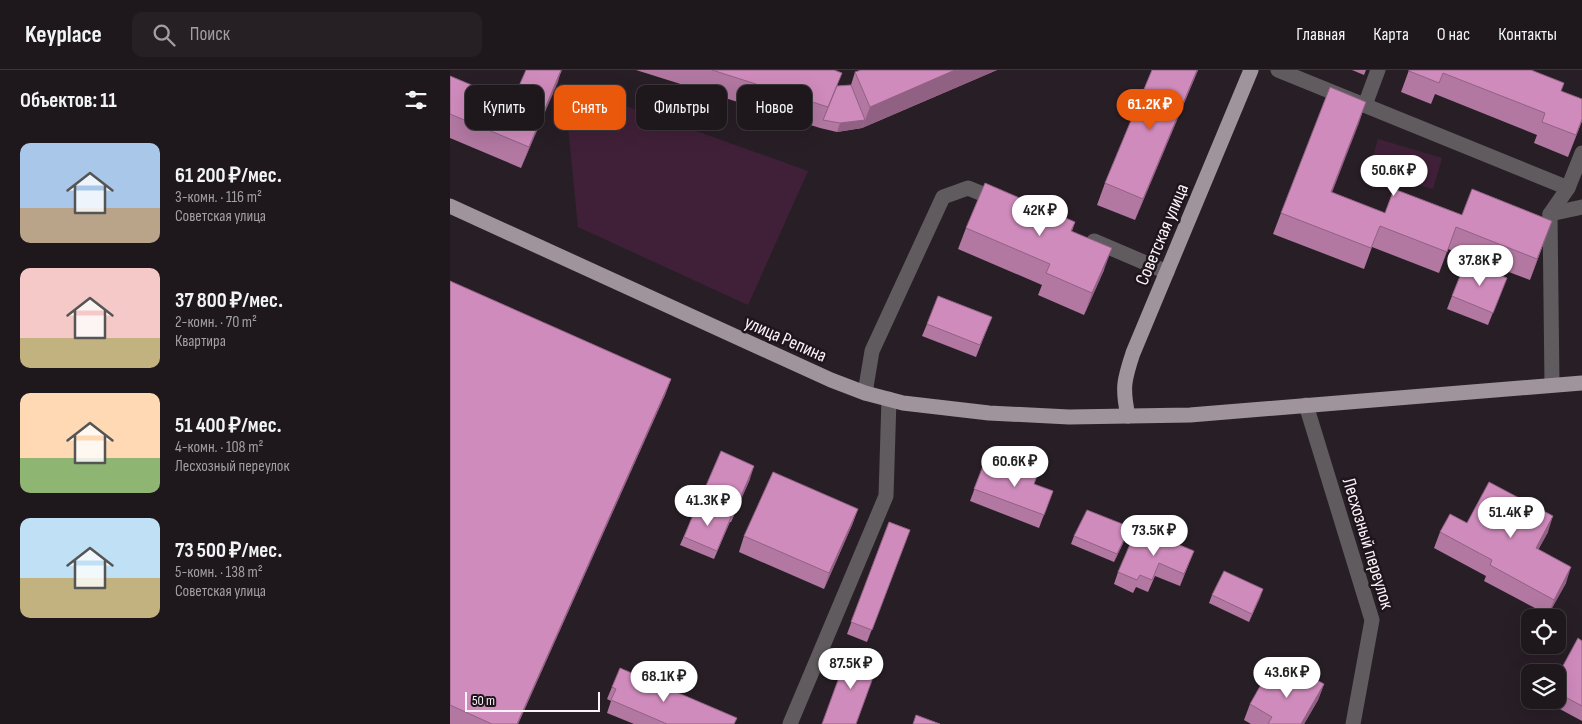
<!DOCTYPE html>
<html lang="ru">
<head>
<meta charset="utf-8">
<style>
	:root { --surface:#1e171c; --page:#262025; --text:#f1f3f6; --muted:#a19fa3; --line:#3c363b; --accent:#ea580c }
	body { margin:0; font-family:"Sofia Sans Condensed",sans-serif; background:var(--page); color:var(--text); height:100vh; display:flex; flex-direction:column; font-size:19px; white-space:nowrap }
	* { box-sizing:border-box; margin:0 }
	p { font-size:16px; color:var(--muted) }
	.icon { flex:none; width:28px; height:28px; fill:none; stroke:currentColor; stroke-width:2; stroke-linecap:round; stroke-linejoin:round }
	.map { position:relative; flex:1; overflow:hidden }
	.drawer { display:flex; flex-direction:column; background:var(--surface); width:450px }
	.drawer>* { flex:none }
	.top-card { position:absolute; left:15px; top:15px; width:475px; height:45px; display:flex; gap:10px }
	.buttons { position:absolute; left:1071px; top:539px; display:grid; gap:10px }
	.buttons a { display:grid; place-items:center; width:45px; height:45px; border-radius:10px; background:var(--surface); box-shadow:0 5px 20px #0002,0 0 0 1px var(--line); font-size:25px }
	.scale { position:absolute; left:15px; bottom:12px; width:135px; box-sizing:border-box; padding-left:5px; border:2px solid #faf3f7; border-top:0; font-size:14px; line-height:18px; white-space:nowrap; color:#faf3f7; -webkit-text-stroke:4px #1f151c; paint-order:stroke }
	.price { position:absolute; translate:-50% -42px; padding:0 11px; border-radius:18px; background:#fff; color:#222; font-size:16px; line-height:32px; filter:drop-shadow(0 1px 2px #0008) }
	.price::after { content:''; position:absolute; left:50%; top:30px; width:15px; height:11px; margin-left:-8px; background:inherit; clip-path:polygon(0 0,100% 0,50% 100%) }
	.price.active { background:var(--accent); color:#fff }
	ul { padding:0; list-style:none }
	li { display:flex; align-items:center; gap:15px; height:125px; padding:0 20px }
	li span { display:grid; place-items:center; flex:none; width:140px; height:100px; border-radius:10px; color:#555 }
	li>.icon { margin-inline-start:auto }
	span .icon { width:60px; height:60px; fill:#fffc; stroke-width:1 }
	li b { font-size:21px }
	h2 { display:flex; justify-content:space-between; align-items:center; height:60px; padding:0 20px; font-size:21px }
	.chip { padding:0 18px; border-radius:10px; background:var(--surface); box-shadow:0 5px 20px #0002,0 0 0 1px var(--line); font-size:18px; line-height:45px }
	.chip.active { background:var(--accent); color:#fff }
	header { display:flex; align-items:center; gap:30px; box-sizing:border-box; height:70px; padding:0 25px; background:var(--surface); border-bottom:1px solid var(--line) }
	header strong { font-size:24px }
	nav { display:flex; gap:28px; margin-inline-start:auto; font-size:18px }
	.search { width:350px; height:45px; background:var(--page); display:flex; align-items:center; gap:12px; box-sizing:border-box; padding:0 18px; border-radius:10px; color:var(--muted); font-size:19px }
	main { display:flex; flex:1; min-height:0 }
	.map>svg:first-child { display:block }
	.green { fill:#402038 }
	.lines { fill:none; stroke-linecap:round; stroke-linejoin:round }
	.minor { stroke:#605b5f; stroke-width:15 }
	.major { stroke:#9f949b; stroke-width:15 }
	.wall { fill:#b278a2 }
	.shaded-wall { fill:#916184 }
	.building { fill:#cf8bbc; stroke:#916184 }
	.labels { text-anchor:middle; stroke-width:5; stroke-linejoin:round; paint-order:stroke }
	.street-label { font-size:19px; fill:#faf3f7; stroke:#1f151c }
</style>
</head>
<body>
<header>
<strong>Keyplace</strong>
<div class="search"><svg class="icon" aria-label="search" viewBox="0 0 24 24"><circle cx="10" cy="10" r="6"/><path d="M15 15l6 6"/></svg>Поиск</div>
<nav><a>Главная</a><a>Карта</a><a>О нас</a><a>Контакты</a></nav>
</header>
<main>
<section class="drawer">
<h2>Объектов: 11<svg class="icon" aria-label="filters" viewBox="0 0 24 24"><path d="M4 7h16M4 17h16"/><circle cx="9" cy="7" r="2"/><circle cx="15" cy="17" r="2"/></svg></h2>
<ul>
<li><span style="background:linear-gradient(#a9c7e8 65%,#b9a48a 0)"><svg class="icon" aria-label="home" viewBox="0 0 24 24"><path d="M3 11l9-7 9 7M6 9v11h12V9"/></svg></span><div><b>61 200 ₽/мес.</b><p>3-комн. · 116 m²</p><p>Советская улица</p></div></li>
<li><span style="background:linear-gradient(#f6c9c9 70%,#c2b280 0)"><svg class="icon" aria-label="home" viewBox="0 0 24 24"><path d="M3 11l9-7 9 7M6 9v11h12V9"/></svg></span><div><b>37 800 ₽/мес.</b><p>2-комн. · 70 m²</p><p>Квартира</p></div></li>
<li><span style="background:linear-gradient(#ffd9b3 65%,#8fb573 0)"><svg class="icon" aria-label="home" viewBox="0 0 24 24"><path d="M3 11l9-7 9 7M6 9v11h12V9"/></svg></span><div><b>51 400 ₽/мес.</b><p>4-комн. · 108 m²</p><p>Лесхозный переулок</p></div></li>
<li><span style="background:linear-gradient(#bfe0f5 60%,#c2b280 0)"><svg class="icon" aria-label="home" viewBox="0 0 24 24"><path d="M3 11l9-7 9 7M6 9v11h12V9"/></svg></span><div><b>73 500 ₽/мес.</b><p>5-комн. · 138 m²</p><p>Советская улица</p></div></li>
</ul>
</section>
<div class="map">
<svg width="1132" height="654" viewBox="0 0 1132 654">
	<rect width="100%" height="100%" fill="#281f26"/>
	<g class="green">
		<path d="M 114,14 L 358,101 L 298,235 L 128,157 Z"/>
		<path d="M 928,69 L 992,88 L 983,119 L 919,101 Z"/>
	</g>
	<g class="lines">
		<g class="minor">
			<path d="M 828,0 L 1118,118"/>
			<path d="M 915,35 L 928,0"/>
			<path d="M 1100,144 L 1132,137"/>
			<path d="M 644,171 L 717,202"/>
			<path d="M 1102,315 L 1100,144 L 1118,118 L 1132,83"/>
			<path d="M 415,323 L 422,281 L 493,127 L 518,118 L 550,131"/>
			<path d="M 856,335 L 922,550 L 903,654"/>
			<path d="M 340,654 L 436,426 L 439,329"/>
		</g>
		<g class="major">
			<path d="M 0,136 L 381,310 L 415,323 L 453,333 L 539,343 L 619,347 L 740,345 L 1132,313"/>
			<path d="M 678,346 C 672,318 674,310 683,283 L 801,0"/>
		</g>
	</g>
	<g class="wall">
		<path d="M 112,0 L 71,98 L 0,68 L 0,6 L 62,32 Z"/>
		<path d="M 186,0 L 384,0 L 387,16 L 401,15 L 405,2 L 547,0 L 412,58 L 387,62 L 370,58 Z"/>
		<path d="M 702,0 L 748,0 L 685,150 L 647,135 L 655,113 Z"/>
		<path d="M 902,0 L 916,0 L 914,5 Z"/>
		<path d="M 959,0 L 1081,0 L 1111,21 L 1132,51 L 1118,87 L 1084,73 L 1087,65 L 985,24 L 981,34 L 951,22 Z"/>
		<path d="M 916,32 L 882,122 L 935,143 L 1012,145 L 1102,151 L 1080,210 L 998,179 L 989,203 L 922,177 L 914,199 L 823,164 L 831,143 Z"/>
		<path d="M 625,152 L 622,161 L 654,200 L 634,245 L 588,225 L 592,215 L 508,179 L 516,158 Z"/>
		<path d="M 0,211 L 221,309 L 215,325 L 68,654 L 0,654 Z"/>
		<path d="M 1052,220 L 1038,255 L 997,239 L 1002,226 Z"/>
		<path d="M 542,247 L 526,287 L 472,266 L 477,254 Z"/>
		<path d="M 533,396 L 603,421 L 589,458 L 520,431 Z"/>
		<path d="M 300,409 L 281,452 L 280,452 L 264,489 L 230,475 L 252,425 Z"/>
		<path d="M 408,439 L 402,455 L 374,519 L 289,482 L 294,466 Z"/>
		<path d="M 439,452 L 460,460 L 417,572 L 397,564 Z"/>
		<path d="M 1017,453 L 1098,462 L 1088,480 L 1116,513 L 1098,545 L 1034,511 L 1036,506 L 984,478 L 990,462 Z"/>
		<path d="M 680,457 L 677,465 L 664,492 L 621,474 L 624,466 Z"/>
		<path d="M 690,476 L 744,481 L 730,516 L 705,506 L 698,522 L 686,517 L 683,523 L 664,514 L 668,502 Z"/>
		<path d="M 813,519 L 799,552 L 759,533 L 762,525 Z"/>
		<path d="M 1132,571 L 1132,651 L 1095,631 L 1096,630 L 1108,630 L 1108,605 Z"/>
		<path d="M 874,614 L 868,630 L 854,654 L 801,654 L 794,650 L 800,634 L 839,617 Z"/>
		<path d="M 162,617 L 285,654 L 184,654 L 157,643 L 161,631 L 157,629 Z"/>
	</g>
	<g class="shaded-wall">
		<path d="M 111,0 L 108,12 L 71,98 L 79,77 Z"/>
		<path d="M 505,0 L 547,0 L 412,58 L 420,37 Z"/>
		<path d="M 747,0 L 748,0 L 685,150 L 693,129 Z"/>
		<path d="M 916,32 L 909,53 L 874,143 L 881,122 Z"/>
		<path d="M 1132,49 L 1131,53 L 1118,87 L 1126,65 Z"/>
		<path d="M 415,50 L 412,58 L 387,62 L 390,53 Z"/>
		<path d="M 1102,151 L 1094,172 L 1080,210 L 1087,189 Z"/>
		<path d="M 662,178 L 654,200 L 634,245 L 642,223 Z"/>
		<path d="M 221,309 L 215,325 L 68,654 L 67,654 Z"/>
		<path d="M 304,396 L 300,409 L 281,452 L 285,440 Z"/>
		<path d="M 408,439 L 402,455 L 374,519 L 379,503 Z"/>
		<path d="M 1103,446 L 1098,462 L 1080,494 L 1086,478 Z"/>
		<path d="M 680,457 L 677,465 L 664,492 L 667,484 Z"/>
		<path d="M 744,481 L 739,493 L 730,516 L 734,504 Z"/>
		<path d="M 1121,497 L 1116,513 L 1098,545 L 1104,530 Z"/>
		<path d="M 813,519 L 810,528 L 799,552 L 802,544 Z"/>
		<path d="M 874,614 L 868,630 L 854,654 L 851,654 Z"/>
	</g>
	<g class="building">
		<path d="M 76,0 L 111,0 L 79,77 L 0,44 L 0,6 L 62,32 Z"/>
		<path d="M 262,0 L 384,0 L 392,3 L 378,37 Z"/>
		<path d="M 411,0 L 505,0 L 420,37 L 405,2 Z"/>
		<path d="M 702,0 L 747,0 L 693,129 L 655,113 Z"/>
		<path d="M 959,0 L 1081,0 L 1114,13 L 1111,21 L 1132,29 L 1132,49 L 1126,65 L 1092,52 L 1095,43 L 993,3 L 989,13 L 959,1 Z"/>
		<path d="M 401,15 L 415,50 L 390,53 L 373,50 L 387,16 Z"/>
		<path d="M 880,17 L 916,32 L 881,122 L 935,143 L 944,119 L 1012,145 L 1022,119 L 1102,151 L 1087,189 L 1006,157 L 997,182 L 930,156 L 921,178 L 831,143 Z"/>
		<path d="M 535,113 L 625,152 L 621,161 L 662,178 L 642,223 L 596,203 L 600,194 L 516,158 Z"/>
		<path d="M 1016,191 L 1057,208 L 1043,243 L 1002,226 Z"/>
		<path d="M 0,211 L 221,309 L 67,654 L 42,654 L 0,635 Z"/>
		<path d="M 488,226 L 542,247 L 530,275 L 477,254 Z"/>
		<path d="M 271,381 L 304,396 L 285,440 L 252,425 Z"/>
		<path d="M 562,393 L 588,403 L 584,414 L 603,421 L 594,445 L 524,419 L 533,396 L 558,405 Z"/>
		<path d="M 323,402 L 408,439 L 379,503 L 294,466 Z"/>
		<path d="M 1039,412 L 1103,446 L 1086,478 L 1121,497 L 1104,530 L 1040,495 L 1042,490 L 990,462 L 1000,444 L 1017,453 Z"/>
		<path d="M 248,433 L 281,447 L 267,481 L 234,467 Z"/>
		<path d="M 637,440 L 680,457 L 667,484 L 624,466 Z"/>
		<path d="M 439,452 L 460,460 L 422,560 L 401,552 Z"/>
		<path d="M 696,461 L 744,481 L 734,504 L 709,493 L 702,510 L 690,505 L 687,510 L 668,502 L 681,472 L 690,476 Z"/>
		<path d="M 774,501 L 813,519 L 802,544 L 762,525 Z"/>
		<path d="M 1128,568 L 1132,571 L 1132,636 L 1108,623 L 1108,605 Z"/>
		<path d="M 399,580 L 429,591 L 406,654 L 372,654 Z"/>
		<path d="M 170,598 L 287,648 L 284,654 L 217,654 L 161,630 L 166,619 L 162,617 Z"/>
		<path d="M 849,600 L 874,614 L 851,654 L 818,654 L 822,647 L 800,634 L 817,604 L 839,617 Z"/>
		<path d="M 466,645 L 490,654 L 463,654 Z"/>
	</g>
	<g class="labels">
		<g class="street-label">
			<text transform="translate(711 164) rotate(-67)" y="7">Советская улица</text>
			<text transform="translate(336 268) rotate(24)" y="7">улица Репина</text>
			<text transform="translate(919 473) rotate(73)" y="7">Лесхозный переулок</text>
		</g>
	</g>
</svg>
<div class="buttons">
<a><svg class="icon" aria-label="locate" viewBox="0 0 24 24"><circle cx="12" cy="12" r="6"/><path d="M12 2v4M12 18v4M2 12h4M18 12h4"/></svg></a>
<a><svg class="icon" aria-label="layers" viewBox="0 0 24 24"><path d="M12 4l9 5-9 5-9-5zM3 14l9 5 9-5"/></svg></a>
</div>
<div class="scale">50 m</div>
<b class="price active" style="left:700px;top:61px">61.2K ₽</b>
<b class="price" style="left:944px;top:127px">50.6K ₽</b>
<b class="price" style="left:590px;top:167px">42K ₽</b>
<b class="price" style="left:1030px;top:217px">37.8K ₽</b>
<b class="price" style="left:565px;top:418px">60.6K ₽</b>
<b class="price" style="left:258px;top:457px">41.3K ₽</b>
<b class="price" style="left:1061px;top:469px">51.4K ₽</b>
<b class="price" style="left:704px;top:487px">73.5K ₽</b>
<b class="price" style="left:401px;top:620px">87.5K ₽</b>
<b class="price" style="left:837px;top:629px">43.6K ₽</b>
<b class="price" style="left:214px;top:633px">68.1K ₽</b>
<div class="top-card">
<a class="chip">Купить</a>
<a class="chip active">Снять</a>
<a class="chip">Фильтры</a>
<a class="chip">Новое</a>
</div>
</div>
</main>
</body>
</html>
